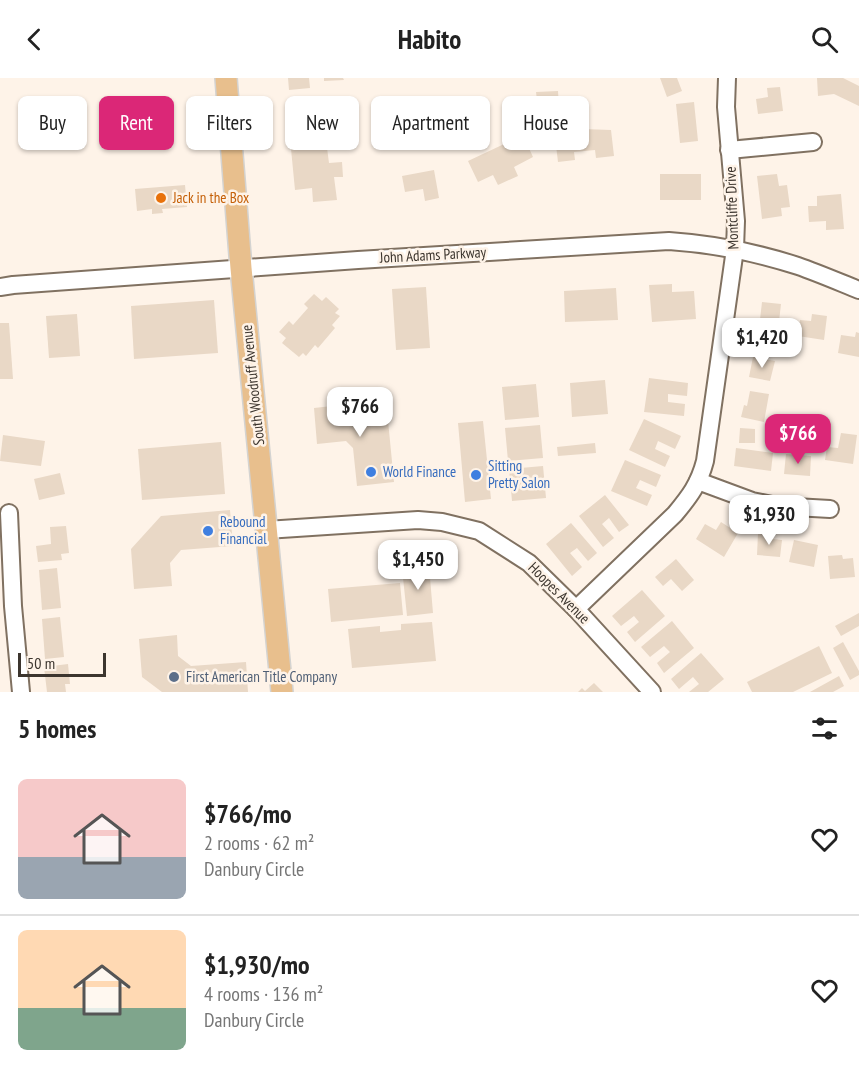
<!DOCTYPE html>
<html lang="en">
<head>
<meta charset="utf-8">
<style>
	:root { --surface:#fff; --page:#f6f6f6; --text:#222; --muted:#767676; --line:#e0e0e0; --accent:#db2777 }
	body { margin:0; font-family:"PT Sans Narrow",sans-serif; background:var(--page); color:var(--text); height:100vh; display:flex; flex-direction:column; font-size:22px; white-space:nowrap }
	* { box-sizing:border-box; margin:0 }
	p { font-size:20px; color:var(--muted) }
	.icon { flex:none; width:33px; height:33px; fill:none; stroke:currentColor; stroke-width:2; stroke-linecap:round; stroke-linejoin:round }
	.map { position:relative; height:614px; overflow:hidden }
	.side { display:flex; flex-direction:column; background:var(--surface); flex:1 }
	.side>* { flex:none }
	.top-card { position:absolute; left:18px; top:18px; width:824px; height:54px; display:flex; gap:12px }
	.scale { position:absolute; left:18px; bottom:15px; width:88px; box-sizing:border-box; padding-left:6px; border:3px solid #3c352e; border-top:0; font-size:16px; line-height:21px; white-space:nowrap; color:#3c352e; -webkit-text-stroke:4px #fef3e8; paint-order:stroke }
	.price { position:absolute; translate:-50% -51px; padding:0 14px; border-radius:12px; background:#fff; color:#222; font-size:20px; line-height:39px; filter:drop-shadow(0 2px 3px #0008) }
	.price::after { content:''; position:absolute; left:50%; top:36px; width:18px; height:14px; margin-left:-9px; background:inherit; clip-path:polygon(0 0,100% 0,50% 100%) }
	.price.active { background:var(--accent); color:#fff }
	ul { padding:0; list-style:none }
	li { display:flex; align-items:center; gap:18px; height:150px; padding:0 18px }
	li+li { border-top:2px solid var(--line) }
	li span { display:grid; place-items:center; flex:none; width:168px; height:120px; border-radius:9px; color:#555 }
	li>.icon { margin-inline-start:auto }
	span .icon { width:72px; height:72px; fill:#fffc; stroke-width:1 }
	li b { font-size:26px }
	h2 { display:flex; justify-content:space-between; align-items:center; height:72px; padding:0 18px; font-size:26px }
	.chip { padding:0 21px; border-radius:9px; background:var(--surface); box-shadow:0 2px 4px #0004; font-size:21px; line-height:54px }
	.chip.active { background:var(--accent); color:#fff }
	header { display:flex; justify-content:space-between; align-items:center; height:78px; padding:0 18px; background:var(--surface); font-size:27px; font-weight:800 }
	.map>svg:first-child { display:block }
	.building { fill:#e9d8c6 }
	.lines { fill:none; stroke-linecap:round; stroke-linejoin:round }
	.minor-casing { stroke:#807161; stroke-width:20 }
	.major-casing { stroke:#d4d3d1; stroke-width:24 }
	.minor { stroke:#fff; stroke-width:16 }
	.major { stroke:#e8bf8d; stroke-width:21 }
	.food-dot { fill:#e8710a; stroke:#fef3e8; stroke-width:2 }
	.shop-dot { fill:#3f7fe0; stroke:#fef3e8; stroke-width:2 }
	.service-dot { fill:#5c6f8a; stroke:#fef3e8; stroke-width:2 }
	.labels { text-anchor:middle; stroke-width:5; stroke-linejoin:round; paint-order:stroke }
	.food-label { font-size:15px; fill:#c56008; stroke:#fef3e8; text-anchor:start }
	.street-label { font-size:15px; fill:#3c352e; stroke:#fef3e8 }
	.shop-label { font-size:15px; fill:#366cbe; stroke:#fef3e8; text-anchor:start }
	.service-label { font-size:15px; fill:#4e5e75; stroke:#fef3e8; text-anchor:start }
</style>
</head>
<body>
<header><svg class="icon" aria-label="back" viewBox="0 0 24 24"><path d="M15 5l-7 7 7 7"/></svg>Habito<svg class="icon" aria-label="search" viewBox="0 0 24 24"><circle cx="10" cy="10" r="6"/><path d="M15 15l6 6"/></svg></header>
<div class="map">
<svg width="859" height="614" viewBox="0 0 859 614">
	<rect width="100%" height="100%" fill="#fef3e8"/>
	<g class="building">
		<path d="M 288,0 L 309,0 L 310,10 L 289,12 Z"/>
		<path d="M 324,0 L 343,0 L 344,2 L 324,3 Z"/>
		<path d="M 660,0 L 677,0 L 682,13 L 667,19 Z"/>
		<path d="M 817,0 L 843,0 L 859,8 L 859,28 L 834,16 L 818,18 Z"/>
		<path d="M 780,9 L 783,33 L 758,36 L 756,21 L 768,19 L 767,10 Z"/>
		<path d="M 558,13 L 559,30 L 538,31 L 536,14 Z"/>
		<path d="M 694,24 L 698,63 L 680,65 L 676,26 Z"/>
		<path d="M 317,28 L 318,42 L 343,40 L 345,61 L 326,62 L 329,85 L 342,84 L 343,99 L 334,99 L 337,122 L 313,124 L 312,110 L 295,112 L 288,40 L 303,39 L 302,30 Z"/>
		<path d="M 583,51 L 611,52 L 614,78 L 596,80 L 595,72 L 574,74 L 575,82 L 558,84 L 555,59 Z"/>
		<path d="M 523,57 L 533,79 L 514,89 L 518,98 L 498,107 L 493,97 L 478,104 L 468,83 Z"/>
		<path d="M 434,92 L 439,120 L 425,123 L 423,111 L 405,114 L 402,98 Z"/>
		<rect x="660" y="96" width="41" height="26"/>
		<path d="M 777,96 L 779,108 L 787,107 L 790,129 L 781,130 L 782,138 L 762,141 L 757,98 Z"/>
		<path d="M 185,107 L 187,129 L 162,131 L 163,135 L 152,136 L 152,131 L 137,133 L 135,111 Z"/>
		<path d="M 841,116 L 844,151 L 826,152 L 826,143 L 809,144 L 808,128 L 817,128 L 817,118 Z"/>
		<path d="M 672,206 L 672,214 L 694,213 L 696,241 L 652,244 L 649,207 Z"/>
		<path d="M 426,209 L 430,270 L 396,272 L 392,211 Z"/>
		<path d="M 616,210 L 618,242 L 565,244 L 564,213 Z"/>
		<path d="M 314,216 L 322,223 L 326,219 L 339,231 L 335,235 L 340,238 L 332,247 L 335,250 L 318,270 L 315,267 L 306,278 L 303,275 L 299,279 L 282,265 L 286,260 L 279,254 L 289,243 L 293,247 L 308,230 L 304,226 Z"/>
		<path d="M 214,222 L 218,275 L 134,281 L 131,228 Z"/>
		<path d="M 762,224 L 781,226 L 777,261 L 758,259 Z"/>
		<path d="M 77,236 L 80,278 L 49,280 L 46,238 Z"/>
		<path d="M 812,236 L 827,238 L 824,262 L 798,258 L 800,242 L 811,243 Z"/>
		<path d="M 0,245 L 9,245 L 13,301 L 0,301 Z"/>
		<path d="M 856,254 L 859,255 L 859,279 L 838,275 L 841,257 L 855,259 Z"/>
		<path d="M 753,279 L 775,283 L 770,303 L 749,299 Z"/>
		<path d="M 649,300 L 688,305 L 687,318 L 668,316 L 668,324 L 685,326 L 684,338 L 644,334 Z"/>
		<path d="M 605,302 L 608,336 L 572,339 L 570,305 Z"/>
		<path d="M 536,306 L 539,339 L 505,342 L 502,309 Z"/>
		<path d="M 750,313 L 769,316 L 764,344 L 741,339 L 744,327 L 747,328 Z"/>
		<path d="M 386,322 L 394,404 L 357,408 L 353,370 L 346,363 L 317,366 L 314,330 Z"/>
		<path d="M 644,341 L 681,358 L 675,371 L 658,363 L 655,371 L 670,378 L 665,389 L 629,372 Z"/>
		<path d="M 483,343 L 491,421 L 465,424 L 458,345 Z"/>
		<path d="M 540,347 L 543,380 L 508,383 L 505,350 Z"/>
		<path d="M 740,350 L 755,351 L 755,365 L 739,365 Z"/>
		<path d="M 841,355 L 857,357 L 853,386 L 825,382 L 827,369 L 838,370 Z"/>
		<path d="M 3,357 L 45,363 L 41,388 L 0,383 Z"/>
		<path d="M 221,364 L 225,416 L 142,422 L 138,371 Z"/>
		<path d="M 595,365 L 596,375 L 558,378 L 557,369 Z"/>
		<path d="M 736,370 L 773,375 L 771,393 L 734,388 Z"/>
		<path d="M 786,376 L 811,378 L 810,398 L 784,396 Z"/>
		<path d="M 625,382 L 661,397 L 656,409 L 640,402 L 636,410 L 652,417 L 647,428 L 611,413 Z"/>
		<path d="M 543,388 L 546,420 L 512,423 L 509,391 Z"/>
		<path d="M 60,395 L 65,416 L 39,422 L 34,401 Z"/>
		<path d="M 605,417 L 629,447 L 619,454 L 609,440 L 602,446 L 614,460 L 603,469 L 579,438 Z"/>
		<path d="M 230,432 L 233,468 L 181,472 L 170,485 L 172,508 L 134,511 L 131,471 L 161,438 Z"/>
		<path d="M 721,444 L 738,455 L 724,479 L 696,461 L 705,446 L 716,452 Z"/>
		<path d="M 571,445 L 597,475 L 588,483 L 577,470 L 570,475 L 582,489 L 572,498 L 546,466 Z"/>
		<path d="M 66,448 L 69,475 L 61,476 L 62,482 L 38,484 L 36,468 L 51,466 L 50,449 Z"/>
		<path d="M 758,455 L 773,456 L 773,461 L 782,462 L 780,479 L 757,477 Z"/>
		<path d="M 794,462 L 818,467 L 814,489 L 789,484 Z"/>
		<path d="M 842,477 L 843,481 L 853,480 L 855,499 L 830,501 L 828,478 Z"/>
		<path d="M 676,481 L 694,502 L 682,513 L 671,501 L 663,508 L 655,499 Z"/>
		<path d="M 429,488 L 433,535 L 407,538 L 402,490 Z"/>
		<path d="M 57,490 L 61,530 L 42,532 L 39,492 Z"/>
		<path d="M 400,505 L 403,537 L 331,544 L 328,511 Z"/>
		<path d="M 642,512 L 665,538 L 635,564 L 627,554 L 639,544 L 634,538 L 621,548 L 612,538 Z"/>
		<path d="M 859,535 L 859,548 L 841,558 L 835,548 Z"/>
		<path d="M 60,539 L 64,579 L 45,581 L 42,541 Z"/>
		<path d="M 672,543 L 694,570 L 664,595 L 657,585 L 670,574 L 664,568 L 650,579 L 641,569 Z"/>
		<path d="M 432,544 L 436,583 L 352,590 L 348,551 L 380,548 L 380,554 L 401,552 L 401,546 Z"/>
		<path d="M 177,557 L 178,578 L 191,588 L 246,584 L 248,614 L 162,614 L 142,599 L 139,561 Z"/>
		<path d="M 843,564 L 859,593 L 859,597 L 850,602 L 833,570 Z"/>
		<path d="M 819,568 L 832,595 L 793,614 L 752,614 L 747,604 Z"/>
		<path d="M 701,575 L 724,601 L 708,614 L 689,614 L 699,606 L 693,599 L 679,611 L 671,601 Z"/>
		<path d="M 68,586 L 70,606 L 65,606 L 66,614 L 47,614 L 44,589 Z"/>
		<path d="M 839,598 L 844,608 L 833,614 L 810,614 Z"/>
		<path d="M 594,605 L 603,614 L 578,614 L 582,610 L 585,613 Z"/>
	</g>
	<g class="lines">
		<defs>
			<g id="minor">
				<path d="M 729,72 L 813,64"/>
				<path d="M 0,209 L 13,207 L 358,182 L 669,163 C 713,166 755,174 798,188 C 818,195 839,204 859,212"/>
				<path d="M 698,403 L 752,423 L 777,428 L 830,431"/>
				<path d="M 9,435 L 13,528 L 21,614"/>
				<path d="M 266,452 L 418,442 L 442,444 L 479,453 L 529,485 L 576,531 L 652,614"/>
				<path d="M 576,531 L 675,436 C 690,418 699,406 705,383 L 735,171 L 736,143 L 726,29 L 727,0"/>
			</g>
			<path id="major" d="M 226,0 L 241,190 L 282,614"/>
		</defs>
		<use href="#minor" class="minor-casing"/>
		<use href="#major" class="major-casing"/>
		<use href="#minor" class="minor"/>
		<use href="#major" class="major"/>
	</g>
	<circle class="food-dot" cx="161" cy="120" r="6"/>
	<g class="shop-dot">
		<circle cx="371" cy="394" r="6"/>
		<circle cx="476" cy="397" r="6"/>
		<circle cx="208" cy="453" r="6"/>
	</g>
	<circle class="service-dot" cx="174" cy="599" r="6"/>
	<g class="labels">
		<g class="food-label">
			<text x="173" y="125">Jack in the Box</text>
		</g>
		<g class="street-label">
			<text transform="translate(732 130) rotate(-92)" y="5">Montcliffe Drive</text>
			<text transform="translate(433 177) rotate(-3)" y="5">John Adams Parkway</text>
			<text transform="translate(253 307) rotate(-96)" y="5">South Woodruff Avenue</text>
			<text transform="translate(559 515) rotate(45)" y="5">Hoopes Avenue</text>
		</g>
		<g class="shop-label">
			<text x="488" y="393">Sitting<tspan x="488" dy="17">Pretty Salon</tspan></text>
			<text x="383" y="399">World Finance</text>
			<text x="220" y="449">Rebound<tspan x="220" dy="17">Financial</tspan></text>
		</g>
		<g class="service-label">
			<text x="186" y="604">First American Title Company</text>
		</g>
	</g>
</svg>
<div class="scale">50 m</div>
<b class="price" style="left:762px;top:291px">$1,420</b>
<b class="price" style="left:360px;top:360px">$766</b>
<b class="price active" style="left:798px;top:387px">$766</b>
<b class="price" style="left:769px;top:468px">$1,930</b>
<b class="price" style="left:418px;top:513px">$1,450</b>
<div class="top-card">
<a class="chip">Buy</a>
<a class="chip active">Rent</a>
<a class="chip">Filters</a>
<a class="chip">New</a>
<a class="chip">Apartment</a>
<a class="chip">House</a>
</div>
</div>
<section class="side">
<h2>5 homes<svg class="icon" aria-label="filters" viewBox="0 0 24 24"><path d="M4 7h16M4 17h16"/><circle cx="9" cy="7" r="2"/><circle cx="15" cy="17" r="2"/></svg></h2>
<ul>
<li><span style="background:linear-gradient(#f6c9c9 65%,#9aa5b1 0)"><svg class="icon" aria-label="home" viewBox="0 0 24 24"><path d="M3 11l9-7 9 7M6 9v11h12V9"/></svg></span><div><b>$766/mo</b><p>2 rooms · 62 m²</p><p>Danbury Circle</p></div><svg class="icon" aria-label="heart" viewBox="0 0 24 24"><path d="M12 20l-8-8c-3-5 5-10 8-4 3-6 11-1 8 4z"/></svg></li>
<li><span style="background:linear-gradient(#ffd9b3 65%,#7fa58c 0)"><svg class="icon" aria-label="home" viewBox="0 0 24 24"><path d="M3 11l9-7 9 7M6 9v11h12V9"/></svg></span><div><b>$1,930/mo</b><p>4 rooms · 136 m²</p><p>Danbury Circle</p></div><svg class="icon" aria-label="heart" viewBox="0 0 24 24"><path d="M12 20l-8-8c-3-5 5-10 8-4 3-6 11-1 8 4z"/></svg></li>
</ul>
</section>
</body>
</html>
